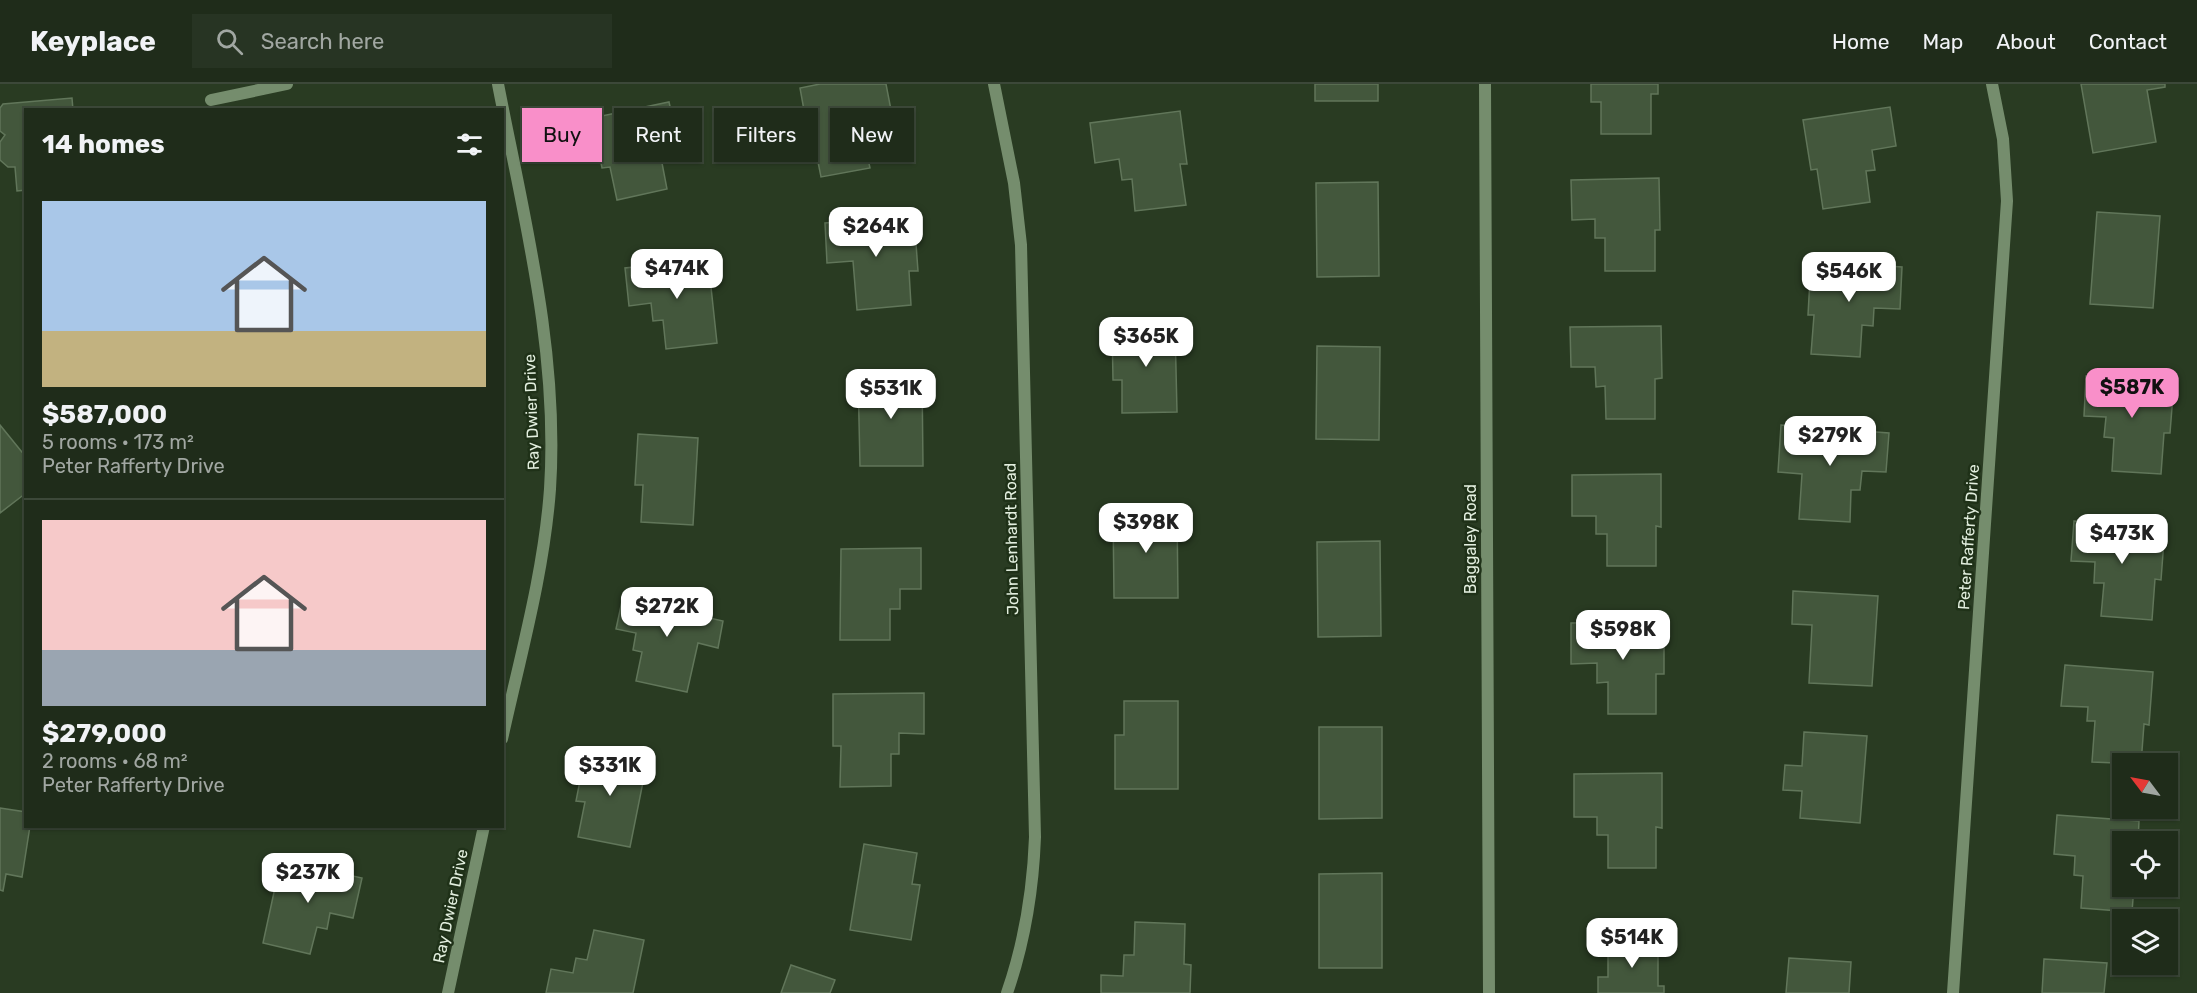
<!DOCTYPE html>
<html lang="en">
<head>
<meta charset="utf-8">
<style>
	:root { --surface:#1f2c1a; --page:#273423; --text:#f1f3f6; --muted:#a1a7a2; --line:#3c4839; --accent:#f98fc9 }
	body { margin:0; font-family:Rubik,sans-serif; background:var(--page); color:var(--text); height:100vh; display:flex; flex-direction:column; font-size:22px; white-space:nowrap }
	* { box-sizing:border-box; margin:0 }
	p { font-size:20px; color:var(--muted) }
	.icon { flex:none; width:33px; height:33px; fill:none; stroke:currentColor; stroke-width:2; stroke-linecap:round; stroke-linejoin:round }
	.map { position:relative; flex:1; overflow:hidden }
	.side { position:absolute; left:24px; top:24px; width:480px; height:720px; display:flex; flex-direction:column; background:var(--surface); border-radius:0px; box-shadow:0 2px 4px #0004,0 0 0 2px var(--line) }
	.side>* { flex:none }
	.top-card { position:absolute; left:522px; top:24px; width:570px; height:54px; display:flex; gap:12px }
	.needle { width:39px; rotate:302deg }
	.tools { position:absolute; left:2112px; top:669px; display:grid; gap:12px }
	.tools a { display:grid; place-items:center; width:66px; height:66px; border-radius:0px; background:var(--surface); box-shadow:0 2px 4px #0004,0 0 0 2px var(--line); font-size:30px }
	.price { position:absolute; translate:-50% -51px; padding:0 14px; border-radius:12px; background:#fff; color:#222; font-size:20px; line-height:39px; filter:drop-shadow(0 2px 3px #0008) }
	.price::after { content:''; position:absolute; left:50%; top:36px; width:18px; height:14px; margin-left:-9px; background:inherit; clip-path:polygon(0 0,100% 0,50% 100%) }
	.price.on { background:var(--accent); color:#111 }
	ul { padding:0; list-style:none }
	li { display:grid; align-content:center; gap:12px; height:318px; padding:0 18px }
	li+li { border-top:2px solid var(--line) }
	li span { display:grid; place-items:center; height:186px; border-radius:0px; color:#555 }
	li>.icon { margin-inline-start:auto }
	span .icon { width:108px; height:108px; fill:#fffc; stroke-width:1 }
	li b { font-size:26px }
	h2 { display:flex; justify-content:space-between; align-items:center; height:72px; padding:0 18px; font-size:26px }
	.pill { padding:0 21px; border-radius:0px; background:var(--surface); box-shadow:0 2px 4px #0004,0 0 0 2px var(--line); font-size:21px; line-height:54px }
	.pill.on { background:var(--accent); color:#111 }
	header { display:flex; align-items:center; gap:36px; box-sizing:border-box; height:84px; padding:0 30px; background:var(--surface); border-bottom:2px solid var(--line) }
	header strong { font-size:28px }
	nav { display:flex; gap:33px; margin-inline-start:auto; font-size:21px }
	.search { width:420px; height:54px; background:var(--page); display:flex; align-items:center; gap:15px; box-sizing:border-box; padding:0 21px; border-radius:0px; color:var(--muted); font-size:22px }
	.map>svg:first-child { display:block }
	.building { fill:#43573c; stroke:#61765a; stroke-width:1.5 }
	.lines { fill:none; stroke-linecap:round; stroke-linejoin:round }
	.minor { stroke:#758d6d; stroke-width:12 }
	.labels { text-anchor:middle; stroke-width:5; stroke-linejoin:round; paint-order:stroke }
	.street-label { font-size:16px; fill:#e3efdf; stroke:#1f3118 }
</style>
</head>
<body>
<header>
<strong>Keyplace</strong>
<div class="search"><svg class="icon" aria-label="search" viewBox="0 0 24 24"><circle cx="10" cy="10" r="6"/><path d="M15 15l6 6"/></svg>Search here</div>
<nav><a>Home</a><a>Map</a><a>About</a><a>Contact</a></nav>
</header>
<div class="map">
<svg width="2197" height="909" viewBox="0 0 2197 909">
	<rect width="100%" height="100%" fill="#293b22"/>
	<g class="building">
		<path d="M 820,0 L 886,0 L 891,26 L 871,30 L 875,49 L 863,52 L 870,84 L 821,93 L 813,53 L 809,54 L 800,4 Z"/>
		<rect x="1315" y="0" width="63" height="17"/>
		<path d="M 1591,0 L 1658,0 L 1658,10 L 1651,10 L 1651,50 L 1601,50 L 1601,18 L 1591,18 Z"/>
		<path d="M 2081,0 L 2165,0 L 2165,3 L 2147,6 L 2156,58 L 2093,69 Z"/>
		<path d="M 72,14 L 73,26 L 26,26 L 26,106 L 17,107 L 15,83 L 8,83 L 0,76 L 0,58 L 5,51 L 0,47 L 0,24 L 3,20 Z"/>
		<path d="M 669,18 L 676,49 L 657,53 L 667,105 L 617,116 L 610,83 L 602,84 L 592,34 Z"/>
		<path d="M 1890,23 L 1896,62 L 1872,66 L 1875,86 L 1866,87 L 1870,118 L 1823,125 L 1817,85 L 1811,86 L 1803,36 Z"/>
		<path d="M 1180,27 L 1187,80 L 1180,80 L 1186,121 L 1135,127 L 1132,95 L 1122,96 L 1119,75 L 1095,79 L 1090,39 Z"/>
		<path d="M 1659,94 L 1660,146 L 1655,146 L 1655,187 L 1605,187 L 1605,154 L 1595,154 L 1595,135 L 1572,136 L 1571,96 Z"/>
		<path d="M 1378,98 L 1379,192 L 1317,193 L 1316,99 Z"/>
		<path d="M 2097,128 L 2160,132 L 2153,224 L 2090,220 Z"/>
		<path d="M 914,132 L 918,187 L 909,187 L 911,221 L 857,226 L 853,177 L 827,179 L 825,139 Z"/>
		<path d="M 708,175 L 717,259 L 666,265 L 663,236 L 653,237 L 651,219 L 629,222 L 625,184 Z"/>
		<path d="M 1811,177 L 1902,183 L 1900,225 L 1874,224 L 1873,242 L 1862,241 L 1860,273 L 1811,270 L 1814,231 L 1808,231 Z"/>
		<path d="M 1175,242 L 1177,328 L 1122,329 L 1122,296 L 1113,296 L 1112,243 Z"/>
		<path d="M 1661,242 L 1662,294 L 1655,295 L 1655,335 L 1606,335 L 1605,302 L 1596,303 L 1595,283 L 1571,283 L 1570,243 Z"/>
		<path d="M 1317,262 L 1380,263 L 1379,356 L 1316,355 Z"/>
		<path d="M 922,290 L 923,382 L 860,382 L 858,291 Z"/>
		<path d="M 2086,292 L 2174,298 L 2170,349 L 2164,349 L 2161,390 L 2112,387 L 2114,354 L 2104,353 L 2106,333 L 2084,332 Z"/>
		<path d="M 0,341 L 26,373 L 26,409 L 0,429 Z"/>
		<path d="M 1781,341 L 1889,349 L 1886,388 L 1862,387 L 1860,406 L 1851,406 L 1850,438 L 1799,435 L 1802,390 L 1778,388 Z"/>
		<path d="M 638,350 L 698,354 L 693,441 L 641,438 L 643,401 L 635,401 Z"/>
		<path d="M 1661,390 L 1661,443 L 1656,442 L 1656,482 L 1607,482 L 1607,450 L 1596,450 L 1596,432 L 1572,432 L 1572,391 Z"/>
		<path d="M 1177,426 L 1178,514 L 1114,514 L 1113,427 Z"/>
		<path d="M 2074,437 L 2165,443 L 2161,496 L 2155,495 L 2152,536 L 2101,532 L 2104,499 L 2094,499 L 2095,478 L 2071,477 Z"/>
		<path d="M 1380,457 L 1381,552 L 1318,553 L 1317,458 Z"/>
		<path d="M 921,464 L 921,505 L 900,505 L 900,525 L 890,525 L 890,556 L 840,556 L 841,465 Z"/>
		<path d="M 1793,507 L 1878,512 L 1872,602 L 1809,599 L 1812,541 L 1792,540 Z"/>
		<path d="M 624,508 L 707,526 L 705,533 L 723,537 L 718,564 L 698,559 L 687,608 L 636,597 L 642,568 L 633,566 L 636,549 L 616,545 Z"/>
		<path d="M 1664,538 L 1664,590 L 1656,590 L 1656,630 L 1608,630 L 1608,598 L 1597,599 L 1597,579 L 1571,580 L 1571,539 Z"/>
		<path d="M 2065,581 L 2153,588 L 2149,641 L 2144,640 L 2141,680 L 2092,678 L 2095,637 L 2087,637 L 2088,623 L 2061,622 Z"/>
		<path d="M 924,609 L 924,650 L 899,649 L 899,670 L 891,670 L 891,702 L 840,703 L 841,662 L 833,662 L 833,610 Z"/>
		<path d="M 1124,617 L 1178,617 L 1178,705 L 1115,705 L 1115,651 L 1124,651 Z"/>
		<path d="M 1319,643 L 1382,643 L 1382,734 L 1319,735 Z"/>
		<path d="M 1804,648 L 1867,652 L 1860,739 L 1800,734 L 1802,707 L 1783,706 L 1785,681 L 1802,682 Z"/>
		<path d="M 586,666 L 647,678 L 630,763 L 578,753 L 585,718 L 576,717 Z"/>
		<path d="M 1662,689 L 1662,744 L 1656,743 L 1656,784 L 1608,784 L 1608,751 L 1597,751 L 1597,733 L 1574,733 L 1574,690 Z"/>
		<path d="M 0,724 L 26,728 L 26,742 L 30,742 L 22,793 L 6,790 L 3,807 L 0,806 Z"/>
		<path d="M 2057,731 L 2139,737 L 2138,758 L 2122,758 L 2122,802 L 2134,802 L 2132,828 L 2081,824 L 2083,792 L 2074,791 L 2075,772 L 2054,770 Z"/>
		<path d="M 864,760 L 917,769 L 912,800 L 920,801 L 911,856 L 850,846 Z"/>
		<path d="M 281,776 L 362,794 L 353,834 L 330,829 L 327,845 L 317,843 L 310,870 L 263,859 Z"/>
		<path d="M 1382,789 L 1382,884 L 1319,884 L 1319,790 Z"/>
		<path d="M 1135,838 L 1185,840 L 1184,880 L 1191,881 L 1190,909 L 1101,909 L 1101,891 L 1123,892 L 1124,871 L 1134,871 Z"/>
		<path d="M 594,846 L 644,856 L 633,909 L 546,909 L 551,885 L 573,889 L 576,874 L 587,876 Z"/>
		<path d="M 1658,858 L 1658,902 L 1664,902 L 1664,909 L 1598,909 L 1598,893 L 1608,893 L 1608,859 Z"/>
		<path d="M 1789,874 L 1851,878 L 1849,909 L 1786,909 Z"/>
		<path d="M 2044,875 L 2107,879 L 2104,909 L 2042,909 Z"/>
		<path d="M 791,881 L 835,896 L 830,909 L 781,909 Z"/>
	</g>
	<g class="lines">
		<g class="minor">
			<path d="M 498,0 C 524,134 559,268 550,405 C 544,489 520,573 502,655"/>
			<path d="M 994,0 L 1014,99 L 1021,161 L 1035,753 C 1033,807 1025,857 1007,909"/>
			<path d="M 1485,0 L 1489,909"/>
			<path d="M 211,16 L 287,0"/>
			<path d="M 448,909 L 484,742"/>
			<path d="M 1953,909 L 2007,117 L 2003,55 L 1992,0"/>
		</g>
	</g>
	<g class="labels">
		<g class="street-label">
			<text transform="translate(531 328) rotate(-92)" y="6">Ray Dwier Drive</text>
			<text transform="translate(1968 453) rotate(-86)" y="6">Peter Rafferty Drive</text>
			<text transform="translate(1011 455) rotate(-91)" y="6">John Lenhardt Road</text>
			<text transform="translate(1470 455) rotate(-90)" y="6">Baggaley Road</text>
			<text transform="translate(450 822) rotate(-78)" y="6">Ray Dwier Drive</text>
		</g>
	</g>
</svg>
<div class="tools">
<a><svg class="needle" viewBox="-14 -14 28 28"><path d="M0-13l5 13h-10z" fill="#e53935"/><path d="M0 13l5-13h-10z" fill="#a1a7a2"/></svg></a>
<a><svg class="icon" aria-label="locate" viewBox="0 0 24 24"><circle cx="12" cy="12" r="6"/><path d="M12 2v4M12 18v4M2 12h4M18 12h4"/></svg></a>
<a><svg class="icon" aria-label="layers" viewBox="0 0 24 24"><path d="M12 4l9 5-9 5-9-5zM3 14l9 5 9-5"/></svg></a>
</div>
<b class="price" style="left:876px;top:174px">$264K</b>
<b class="price" style="left:677px;top:216px">$474K</b>
<b class="price" style="left:1849px;top:219px">$546K</b>
<b class="price" style="left:1146px;top:284px">$365K</b>
<b class="price on" style="left:2132px;top:335px">$587K</b>
<b class="price" style="left:891px;top:336px">$531K</b>
<b class="price" style="left:1830px;top:383px">$279K</b>
<b class="price" style="left:1146px;top:470px">$398K</b>
<b class="price" style="left:2122px;top:481px">$473K</b>
<b class="price" style="left:667px;top:554px">$272K</b>
<b class="price" style="left:1623px;top:577px">$598K</b>
<b class="price" style="left:610px;top:713px">$331K</b>
<b class="price" style="left:308px;top:820px">$237K</b>
<b class="price" style="left:1632px;top:885px">$514K</b>
<div class="top-card">
<a class="pill on">Buy</a>
<a class="pill">Rent</a>
<a class="pill">Filters</a>
<a class="pill">New</a>
</div>
<section class="side">
<h2>14 homes<svg class="icon" aria-label="filters" viewBox="0 0 24 24"><path d="M4 7h16M4 17h16"/><circle cx="9" cy="7" r="2"/><circle cx="15" cy="17" r="2"/></svg></h2>
<ul>
<li><span style="background:linear-gradient(#a9c7e8 70%,#c2b280 0)"><svg class="icon" aria-label="home" viewBox="0 0 24 24"><path d="M3 11l9-7 9 7M6 9v11h12V9"/></svg></span><div><b>$587,000</b><p>5 rooms · 173 m²</p><p>Peter Rafferty Drive</p></div></li>
<li><span style="background:linear-gradient(#f6c9c9 70%,#9aa5b1 0)"><svg class="icon" aria-label="home" viewBox="0 0 24 24"><path d="M3 11l9-7 9 7M6 9v11h12V9"/></svg></span><div><b>$279,000</b><p>2 rooms · 68 m²</p><p>Peter Rafferty Drive</p></div></li>
</ul>
</section>
</div>
</body>
</html>
